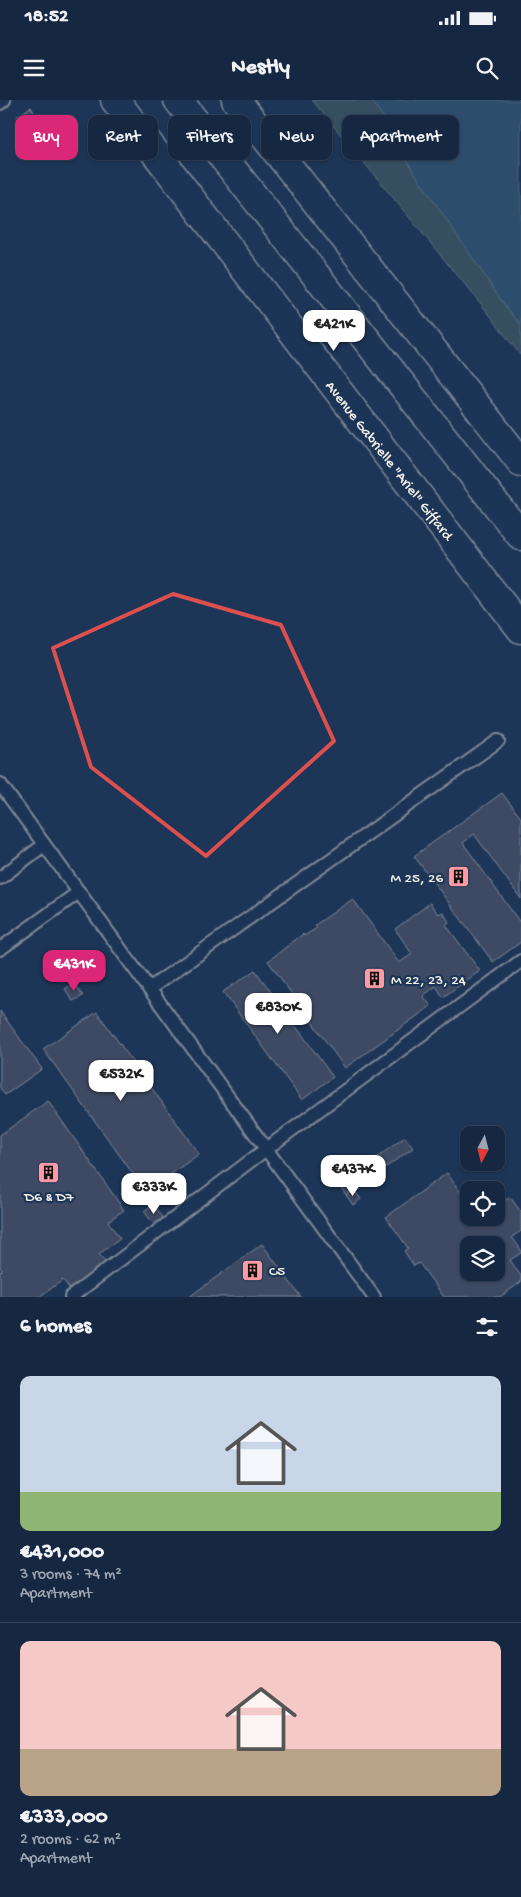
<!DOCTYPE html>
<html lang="en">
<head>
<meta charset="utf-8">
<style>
	:root { --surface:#162841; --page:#23344c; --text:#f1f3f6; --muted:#9ea6b1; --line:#35445a; --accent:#db2777 }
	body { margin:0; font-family:"Gochi Hand",sans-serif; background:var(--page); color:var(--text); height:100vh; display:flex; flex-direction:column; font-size:19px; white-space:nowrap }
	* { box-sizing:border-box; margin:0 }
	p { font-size:16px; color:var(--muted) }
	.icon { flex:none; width:28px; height:28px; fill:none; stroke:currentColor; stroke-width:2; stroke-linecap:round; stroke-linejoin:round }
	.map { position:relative; height:1197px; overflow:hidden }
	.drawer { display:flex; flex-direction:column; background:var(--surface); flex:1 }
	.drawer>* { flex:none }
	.guide { position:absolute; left:15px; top:15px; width:491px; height:45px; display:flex; gap:10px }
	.needle { width:32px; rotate:187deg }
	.buttons { position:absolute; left:460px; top:1026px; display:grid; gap:10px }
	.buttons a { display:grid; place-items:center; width:45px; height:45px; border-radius:10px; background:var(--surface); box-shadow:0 1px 4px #0004,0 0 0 1px var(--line); font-size:25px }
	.price { position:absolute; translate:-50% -42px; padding:0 11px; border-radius:10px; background:#fff; color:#222; font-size:16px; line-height:32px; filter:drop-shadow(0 1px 2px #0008) }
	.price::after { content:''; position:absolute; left:50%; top:30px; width:15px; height:11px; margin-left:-8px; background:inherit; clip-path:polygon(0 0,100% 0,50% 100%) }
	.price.on { background:var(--accent); color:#fff }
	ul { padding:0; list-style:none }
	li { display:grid; align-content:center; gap:10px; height:265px; padding:0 20px }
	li+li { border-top:1px solid var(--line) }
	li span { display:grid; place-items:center; height:155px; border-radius:10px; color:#555 }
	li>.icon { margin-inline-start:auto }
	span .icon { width:90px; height:90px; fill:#fffc; stroke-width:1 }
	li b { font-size:21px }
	h2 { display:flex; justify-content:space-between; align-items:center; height:60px; padding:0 20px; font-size:21px }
	.tag { padding:0 18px; border-radius:10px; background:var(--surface); box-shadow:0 1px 4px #0004,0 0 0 1px var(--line); font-size:18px; line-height:45px }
	.tag.on { background:var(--accent); color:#fff }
	.status { display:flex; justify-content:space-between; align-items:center; height:35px; padding:0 25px; background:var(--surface); direction:ltr }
	.status svg { height:14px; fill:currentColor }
	header { display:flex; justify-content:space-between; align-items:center; height:65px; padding:0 20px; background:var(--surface); font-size:22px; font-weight:700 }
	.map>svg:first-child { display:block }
	.green { fill:#566f6c; stroke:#a5b0aa }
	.water { fill:#416c86; stroke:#89a1ad }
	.building { fill:#666471; stroke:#f4f1e8; fill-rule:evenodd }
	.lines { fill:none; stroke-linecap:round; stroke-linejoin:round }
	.lane-casing { stroke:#f4f1e8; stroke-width:16 }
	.secondary-casing { stroke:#f4f1e8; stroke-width:31 }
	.highway-casing { stroke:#f4f1e8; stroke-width:31 }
	.lane { stroke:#1d3557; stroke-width:12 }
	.secondary { stroke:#1d3557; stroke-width:28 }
	.highway { stroke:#1d3557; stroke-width:28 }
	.marked { fill:none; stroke:#dc504e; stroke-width:4; stroke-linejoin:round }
	.labels { text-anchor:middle; stroke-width:4.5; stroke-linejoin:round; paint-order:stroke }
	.street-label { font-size:15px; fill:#f4f1e8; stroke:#1d3557 }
	.poi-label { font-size:15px; fill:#f4f1e8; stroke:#1d3557; text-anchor:start }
</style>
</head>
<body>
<div class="status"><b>18:52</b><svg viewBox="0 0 49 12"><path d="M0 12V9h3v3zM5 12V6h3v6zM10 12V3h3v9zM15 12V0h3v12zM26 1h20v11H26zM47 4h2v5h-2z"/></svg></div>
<header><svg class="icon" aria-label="menu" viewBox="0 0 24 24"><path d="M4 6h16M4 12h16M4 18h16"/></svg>Nestly<svg class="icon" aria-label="search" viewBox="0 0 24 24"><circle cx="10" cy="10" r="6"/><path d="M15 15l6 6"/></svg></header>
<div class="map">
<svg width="521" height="1197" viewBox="0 0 521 1197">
	<rect width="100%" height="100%" fill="#1d3557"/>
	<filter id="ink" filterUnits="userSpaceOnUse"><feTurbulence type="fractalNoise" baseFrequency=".02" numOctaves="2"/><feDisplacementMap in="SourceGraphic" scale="10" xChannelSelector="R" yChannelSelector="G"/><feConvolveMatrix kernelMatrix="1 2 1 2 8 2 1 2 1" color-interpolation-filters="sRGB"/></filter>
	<g filter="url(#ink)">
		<path class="green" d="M 312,0 L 371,0 L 395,33 L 412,69 L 504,204 L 521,225 L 521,256 L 486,210 Z"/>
		<path class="water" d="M 371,0 L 521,0 L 521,225 L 504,204 L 412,69 L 395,33 Z"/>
		<g class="building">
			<path d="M 31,7 L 35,14 L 22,24 L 17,16 Z"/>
			<path d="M 502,693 L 521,718 L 521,799 L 474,734 L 463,743 L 521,824 L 521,842 L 493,862 L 414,756 Z"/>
			<path d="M 353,799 L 399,863 L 412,854 L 395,829 L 430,803 L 438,814 L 443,812 L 449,822 L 446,825 L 480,871 L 443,897 L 436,886 L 423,896 L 431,906 L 345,968 L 268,861 L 303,834 L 304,836 L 317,828 L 315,825 Z"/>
			<path d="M 255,870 L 333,977 L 302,1000 L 223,892 Z"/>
			<path d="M 74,883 L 83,896 L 73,901 L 65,889 Z"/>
			<path d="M 0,911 L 42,969 L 5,995 L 0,988 Z"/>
			<path d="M 97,912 L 199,1054 L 146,1092 L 43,949 Z"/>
			<path d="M 48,1001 L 124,1110 L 108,1121 L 120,1139 L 99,1154 L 111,1169 L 75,1196 L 63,1180 L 39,1197 L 0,1197 L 0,1172 L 2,1170 L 0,1167 L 0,1035 Z"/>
			<path d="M 405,1037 L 413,1048 L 372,1077 L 364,1067 Z"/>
			<path d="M 447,1073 L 469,1104 L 469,1118 L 478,1118 L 484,1125 L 493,1118 L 496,1118 L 496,1107 L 510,1097 L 521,1112 L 521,1131 L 512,1137 L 521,1150 L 521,1153 L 510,1160 L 521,1176 L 521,1182 L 500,1197 L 444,1197 L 419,1163 L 414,1166 L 404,1151 L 408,1148 L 386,1117 ZM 469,1145 L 496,1145 L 496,1172 L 469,1172 Z"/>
			<path d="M 356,1074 L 363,1083 L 346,1095 L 339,1085 Z"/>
			<path d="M 354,1090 L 361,1099 L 353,1105 L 346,1095 Z"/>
			<path d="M 153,1104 L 165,1120 L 155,1126 L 144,1111 Z"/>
			<path d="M 262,1144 L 301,1197 L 189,1197 Z"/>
		</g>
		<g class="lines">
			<defs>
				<g id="lane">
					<path d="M 0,3 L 4,0"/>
					<path d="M 0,684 L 374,1197"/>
					<path d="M 0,778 L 44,745"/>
					<path d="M 0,849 L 79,792"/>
					<path d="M 149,889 L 498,641"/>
					<path d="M 71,1197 L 266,1049 L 521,861"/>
				</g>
				<path id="secondary" d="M 115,0 L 521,529"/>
				<g id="highway">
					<path d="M 178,0 L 521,436"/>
					<path d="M 236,0 L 521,362"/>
				</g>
			</defs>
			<use href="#lane" class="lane-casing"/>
			<use href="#secondary" class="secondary-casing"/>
			<use href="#highway" class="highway-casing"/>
			<use href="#lane" class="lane"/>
			<use href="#secondary" class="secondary"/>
			<use href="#highway" class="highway"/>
		</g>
	</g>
	<path d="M0 0H521V1197H0ZM 173,494 L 281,525 L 334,641 L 206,756 L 91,667 L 53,548 Z" fill="#1d3557" fill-opacity=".55" fill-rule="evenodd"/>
	<path class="marked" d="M 173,494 L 281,525 L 334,641 L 206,756 L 91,667 L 53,548 Z"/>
	<defs>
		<symbol id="building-square" viewBox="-11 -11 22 22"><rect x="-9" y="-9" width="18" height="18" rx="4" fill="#ff9aa2" stroke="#1d3557"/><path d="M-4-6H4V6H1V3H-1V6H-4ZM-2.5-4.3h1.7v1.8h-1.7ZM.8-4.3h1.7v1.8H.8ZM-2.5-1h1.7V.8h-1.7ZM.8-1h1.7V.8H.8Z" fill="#111"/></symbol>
	</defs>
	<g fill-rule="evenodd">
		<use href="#building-square" x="446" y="764" width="25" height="25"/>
		<use href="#building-square" x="362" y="866" width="25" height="25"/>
		<use href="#building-square" x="36" y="1060" width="25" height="25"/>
		<use href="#building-square" x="240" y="1158" width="25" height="25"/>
	</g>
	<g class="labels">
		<g class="street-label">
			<text transform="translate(390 360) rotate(52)" y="5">Avenue Gabrielle "Ariel" Giffard</text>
		</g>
		<g class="poi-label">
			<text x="443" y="782" text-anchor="end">M 25, 26</text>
			<text x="391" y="884">M 22, 23, 24</text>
			<text x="49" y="1101" text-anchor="middle">D6 &amp; D7</text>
			<text x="269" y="1175">C5</text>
		</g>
	</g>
</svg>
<div class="buttons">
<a><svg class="needle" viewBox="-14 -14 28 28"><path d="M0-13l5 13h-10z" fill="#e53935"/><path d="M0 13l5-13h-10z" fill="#9ea6b1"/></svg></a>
<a><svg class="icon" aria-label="locate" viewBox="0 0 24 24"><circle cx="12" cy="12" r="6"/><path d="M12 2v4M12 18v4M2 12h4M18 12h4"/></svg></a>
<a><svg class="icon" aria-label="layers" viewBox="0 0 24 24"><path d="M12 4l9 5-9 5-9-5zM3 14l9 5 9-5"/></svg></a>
</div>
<b class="price" style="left:334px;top:252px">€421K</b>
<b class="price on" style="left:74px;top:892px">€431K</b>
<b class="price" style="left:278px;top:935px">€830K</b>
<b class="price" style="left:121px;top:1002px">€532K</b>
<b class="price" style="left:353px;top:1097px">€437K</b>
<b class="price" style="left:154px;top:1115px">€333K</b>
<div class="guide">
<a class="tag on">Buy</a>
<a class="tag">Rent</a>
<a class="tag">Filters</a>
<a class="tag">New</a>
<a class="tag">Apartment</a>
</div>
</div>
<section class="drawer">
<h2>6 homes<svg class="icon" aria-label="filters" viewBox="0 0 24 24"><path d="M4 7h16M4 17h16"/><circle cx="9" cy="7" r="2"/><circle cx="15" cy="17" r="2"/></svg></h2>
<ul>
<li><span style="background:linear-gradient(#c9d6e8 75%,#8fb573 0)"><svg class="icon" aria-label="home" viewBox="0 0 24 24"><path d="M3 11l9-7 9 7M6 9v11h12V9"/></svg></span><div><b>€431,000</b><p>3 rooms · 74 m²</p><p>Apartment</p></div></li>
<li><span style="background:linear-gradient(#f6c9c9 70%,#b9a48a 0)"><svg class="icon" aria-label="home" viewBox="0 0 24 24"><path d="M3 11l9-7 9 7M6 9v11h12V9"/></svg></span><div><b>€333,000</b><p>2 rooms · 62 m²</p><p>Apartment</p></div></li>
</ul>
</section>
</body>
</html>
